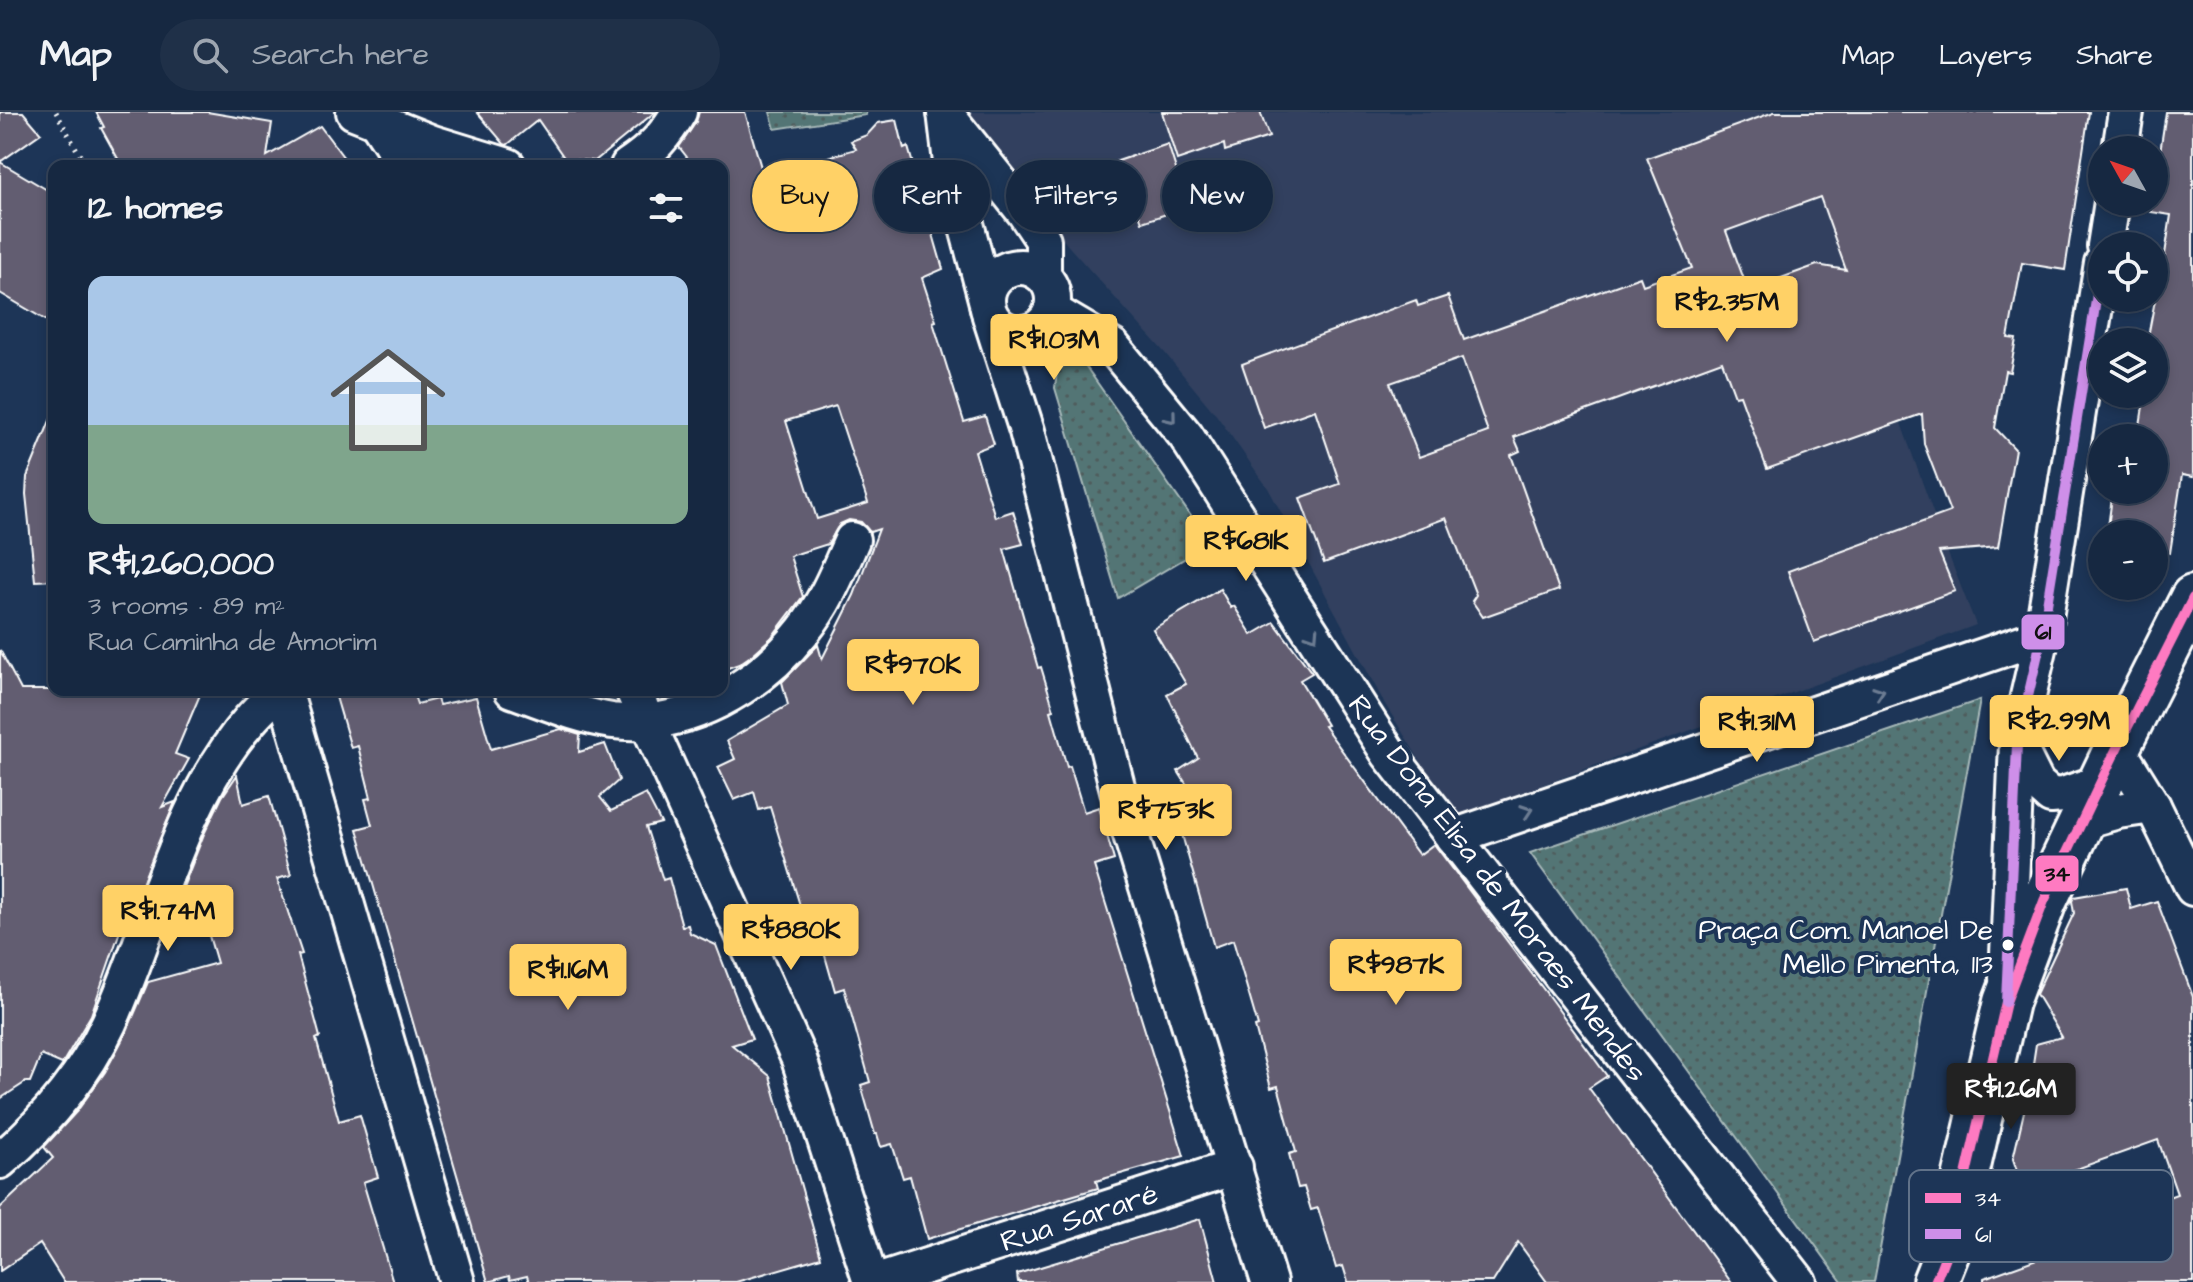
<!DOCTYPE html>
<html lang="en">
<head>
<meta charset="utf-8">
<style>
	:root { --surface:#162841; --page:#1f3048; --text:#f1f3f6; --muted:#9ea6b1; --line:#35445a; --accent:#ffd166 }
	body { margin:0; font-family:"Architects Daughter",sans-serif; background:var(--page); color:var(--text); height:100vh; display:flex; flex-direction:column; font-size:30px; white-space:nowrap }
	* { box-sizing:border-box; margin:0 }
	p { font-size:26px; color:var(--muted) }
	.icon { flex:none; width:44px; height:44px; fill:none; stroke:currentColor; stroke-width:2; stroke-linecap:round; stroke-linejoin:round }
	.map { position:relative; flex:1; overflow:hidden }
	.panel { position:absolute; left:48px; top:48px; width:680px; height:536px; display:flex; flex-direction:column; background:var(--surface); border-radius:16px; box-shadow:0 4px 12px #0003,0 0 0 2px var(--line) }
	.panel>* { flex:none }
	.top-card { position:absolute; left:752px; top:48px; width:760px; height:72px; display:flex; gap:16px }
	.needle { width:52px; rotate:310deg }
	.tools { position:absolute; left:2088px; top:24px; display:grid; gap:16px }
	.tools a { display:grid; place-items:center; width:80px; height:80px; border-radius:50%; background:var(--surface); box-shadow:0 4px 12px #0003,0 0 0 2px var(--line); font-size:40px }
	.price { position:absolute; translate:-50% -68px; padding:0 18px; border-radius:8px; background:var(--accent); color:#111; font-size:26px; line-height:52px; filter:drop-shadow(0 2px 4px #0008) }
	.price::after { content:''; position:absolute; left:50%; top:48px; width:24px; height:18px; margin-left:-12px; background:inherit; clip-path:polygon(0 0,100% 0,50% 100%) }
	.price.selected { background:#222; color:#fff }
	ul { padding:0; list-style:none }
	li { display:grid; align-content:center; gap:16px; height:424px; padding:0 40px }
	li span { display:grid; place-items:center; height:248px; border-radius:16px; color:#555 }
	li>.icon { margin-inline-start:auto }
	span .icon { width:144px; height:144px; fill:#fffc; stroke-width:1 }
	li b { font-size:34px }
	h2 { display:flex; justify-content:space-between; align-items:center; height:96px; padding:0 40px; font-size:34px }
	.tag { padding:0 28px; border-radius:36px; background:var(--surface); box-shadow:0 4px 12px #0003,0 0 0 2px var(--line); font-size:28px; line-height:72px }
	.tag.selected { background:var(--accent); color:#111 }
	header { display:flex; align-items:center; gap:48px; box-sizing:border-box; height:112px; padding:0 40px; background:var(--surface); border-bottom:2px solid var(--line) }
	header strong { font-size:38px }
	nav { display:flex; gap:44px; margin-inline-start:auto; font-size:28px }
	.search { width:560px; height:72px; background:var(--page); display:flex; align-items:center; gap:20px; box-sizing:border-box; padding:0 28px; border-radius:44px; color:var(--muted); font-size:30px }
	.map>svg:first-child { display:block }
	.built { fill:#32415f }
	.park { fill:url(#park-dots); stroke:#a9baba; stroke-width:2 }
	.building { fill:#625d71; stroke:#fff; stroke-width:2; fill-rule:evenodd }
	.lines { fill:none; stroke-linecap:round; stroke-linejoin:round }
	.street-casing { stroke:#fff; stroke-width:40 }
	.secondary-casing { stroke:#fff; stroke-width:50 }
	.path { stroke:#fff; stroke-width:5; stroke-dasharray:2 6; stroke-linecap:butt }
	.street { stroke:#1d3557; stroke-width:34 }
	.secondary { stroke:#1d3557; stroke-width:44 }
	.bus-1-casing { stroke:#1d3557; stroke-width:16 }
	.bus-2-casing { stroke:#1d3557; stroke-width:16 }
	.bus-1 { stroke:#fe7ac1; stroke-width:10 }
	.bus-2 { stroke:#ce8fe9; stroke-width:10 }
	.oneway { stroke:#6c7c92 }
	.bus-dot { fill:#fff; stroke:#1d3557; stroke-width:3 }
	.labels { text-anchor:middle; stroke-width:8; stroke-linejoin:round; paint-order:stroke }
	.bus-label { font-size:28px; fill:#fff; stroke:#1d3557; text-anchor:end }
	.street-label { font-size:30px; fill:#fff; stroke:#1d3557 }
	.key { fill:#1d3557; stroke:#617289; stroke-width:2 }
	.key-label { font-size:22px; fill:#fff }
	.line-badge { stroke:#1d3557; stroke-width:3 }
	.pale-badge-label { font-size:22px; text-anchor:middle; font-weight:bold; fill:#111 }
</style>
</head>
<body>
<header>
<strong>Map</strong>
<div class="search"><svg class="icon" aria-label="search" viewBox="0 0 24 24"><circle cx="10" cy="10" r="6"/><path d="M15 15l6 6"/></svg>Search here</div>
<nav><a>Map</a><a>Layers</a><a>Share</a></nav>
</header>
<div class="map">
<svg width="2193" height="1170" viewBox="0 0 2193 1170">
	<defs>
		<pattern id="park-dots" width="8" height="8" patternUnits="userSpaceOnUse" patternTransform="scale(2)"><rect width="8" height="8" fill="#537575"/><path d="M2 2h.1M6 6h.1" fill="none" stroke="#4f5c5c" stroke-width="1.8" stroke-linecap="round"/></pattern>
	</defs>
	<rect width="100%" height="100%" fill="#1d3557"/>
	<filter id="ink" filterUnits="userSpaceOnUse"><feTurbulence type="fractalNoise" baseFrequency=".0125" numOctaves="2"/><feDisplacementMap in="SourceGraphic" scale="16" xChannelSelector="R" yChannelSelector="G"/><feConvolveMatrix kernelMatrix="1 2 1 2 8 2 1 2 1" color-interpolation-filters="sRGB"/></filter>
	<g filter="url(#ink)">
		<path class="built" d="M 958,0 L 1789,0 L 1947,439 L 1976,513 L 1455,705 L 1385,592 L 1268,376 L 1217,304 L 1165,241 L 1070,136 Z"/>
		<g class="park">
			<path d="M 770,0 L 866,0 L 866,3 L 775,17 Z"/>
			<path d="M 1082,249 L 1214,437 L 1184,447 L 1118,486 L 1055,276 L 1057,259 L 1070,250 Z"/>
			<path d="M 1980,588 L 1874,1170 L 1842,1170 L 1530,741 Z"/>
		</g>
		<g class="building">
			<path d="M 0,0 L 23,0 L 41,21 L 0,50 L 54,82 L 54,213 L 0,181 Z"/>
			<path d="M 96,0 L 207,0 L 272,11 L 267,44 L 320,14 L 350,54 L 122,54 L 101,16 L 104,15 Z"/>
			<path d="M 477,0 L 655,0 L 595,49 L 565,47 L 538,8 L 507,33 L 504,32 Z"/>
			<path d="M 699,0 L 745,0 L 762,59 L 796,49 L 797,54 L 856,37 L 851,29 L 867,23 L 878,11 L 897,8 L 904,37 L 908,35 L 943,157 L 922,166 L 936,209 L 933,210 L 964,310 L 985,304 L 994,332 L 975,339 L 995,405 L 1013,399 L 1023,432 L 1004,437 L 1038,556 L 1041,555 L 1054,598 L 1051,599 L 1067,655 L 1070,654 L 1084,700 L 1099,695 L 1114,748 L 1094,754 L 1184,1044 L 1096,1069 L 1098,1076 L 927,1127 L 910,1064 L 903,1066 L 892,1032 L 881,1035 L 877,1022 L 875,1022 L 861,973 L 870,970 L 844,876 L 835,879 L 820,826 L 798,832 L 786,805 L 802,800 L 770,695 L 759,698 L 754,680 L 734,688 L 718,655 L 735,647 L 727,629 L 788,593 L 782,570 L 818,533 L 822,547 L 854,483 L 879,417 L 870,420 L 861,410 L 849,408 L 840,412 L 828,432 L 790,444 L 803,485 L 801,487 L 771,526 L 752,543 L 739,552 L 722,558 L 722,54 L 694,54 L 679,35 L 696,10 ZM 836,294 L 868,391 L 817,407 L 786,309 Z"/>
			<path d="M 1162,0 L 1260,0 L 1269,25 L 1225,39 L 1224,32 L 1177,48 Z"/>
			<path d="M 1774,0 L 2089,0 L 2065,158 L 2022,151 L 2008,226 L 2016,227 L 2010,260 L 2005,259 L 1995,316 L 2015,337 L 1998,435 L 1939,440 L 1955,479 L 1814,530 L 1788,459 L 1950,400 L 1924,332 L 1922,302 L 1767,357 L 1740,283 L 1735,284 L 1722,249 L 1514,325 L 1520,339 L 1511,343 L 1559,478 L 1483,505 L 1472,489 L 1476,483 L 1446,406 L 1324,451 L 1300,386 L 1340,372 L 1315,298 L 1264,316 L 1242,252 L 1416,188 L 1418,194 L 1448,184 L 1464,228 L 1640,165 L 1643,173 L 1692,156 L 1647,46 ZM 1820,85 L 1846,158 L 1817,153 L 1748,178 L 1726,119 ZM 1462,246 L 1488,320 L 1419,345 L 1390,271 Z"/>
			<path d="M 2166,0 L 2193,0 L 2193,365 L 2182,363 L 2170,441 L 2154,440 L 2154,422 L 2108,415 L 2113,378 L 2154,378 L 2154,326 L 2138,326 L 2145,282 L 2154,282 L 2154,230 L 2147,230 L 2155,188 L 2159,182 L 2171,103 L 2151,100 Z"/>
			<path d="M 1168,32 L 1188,95 L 1142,110 L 1133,85 L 1124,87 L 1112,51 Z"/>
			<path d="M 54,299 L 54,468 L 35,469 L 26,382 L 27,365 Z"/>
			<path d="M 1220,477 L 1231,496 L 1234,494 L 1252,523 L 1274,510 L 1312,561 L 1300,568 L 1327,613 L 1324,614 L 1419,743 L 1434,732 L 1547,882 L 1607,964 L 1589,976 L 1731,1170 L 1547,1170 L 1518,1130 L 1493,1170 L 1348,1170 L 1343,1154 L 1336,1156 L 1318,1096 L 1311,1098 L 1304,1075 L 1298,1076 L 1289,1042 L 1296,1040 L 1278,974 L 1271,976 L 1255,915 L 1258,914 L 1233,828 L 1214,835 L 1179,712 L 1202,697 L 1178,659 L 1198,646 L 1167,582 L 1186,572 L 1153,517 Z"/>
			<path d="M 0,538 L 21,578 L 202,578 L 175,642 L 189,647 L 162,695 L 175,690 L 125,815 L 121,816 L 91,903 L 62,952 L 41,943 L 30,970 L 26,970 L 0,987 Z"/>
			<path d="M 334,578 L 412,578 L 417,592 L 437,587 L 439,593 L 476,585 L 491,637 L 561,617 L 580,623 L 579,640 L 605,632 L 619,668 L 600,685 L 611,699 L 646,682 L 661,711 L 646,715 L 663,768 L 669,766 L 682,814 L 688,813 L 690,821 L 716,833 L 752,927 L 732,933 L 770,964 L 821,1145 L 736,1170 L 529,1170 L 527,1164 L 510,1168 L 509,1164 L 488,1170 L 357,717 L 372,713 L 365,687 L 371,686 L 358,634 L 351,636 Z"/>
			<path d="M 237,663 L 243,692 L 269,684 L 291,763 L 277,767 L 302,842 L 298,843 L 320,925 L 316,927 L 339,1009 L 360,1003 L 378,1065 L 363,1070 L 393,1170 L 64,1170 L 40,1132 L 0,1159 L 0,1096 L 53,1046 L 44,1035 L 77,999 L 105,960 L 127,919 L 148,870 L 217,851 L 200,793 L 173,801 L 204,722 L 222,685 Z"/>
			<path d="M 2126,776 L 2131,797 L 2157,789 L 2193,885 L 2193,1170 L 1984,1170 L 1984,1166 L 2123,1116 L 2118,1103 L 2177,1082 L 2158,1028 L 2023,1076 L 2013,1047 L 2029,978 L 2036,932 L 2062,925 L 2036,882 L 2074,801 L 2072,789 L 2074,785 Z"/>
			<path d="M 1200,1107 L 1217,1170 L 1018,1170 L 1017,1162 Z"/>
		</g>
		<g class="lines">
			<defs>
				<g id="street">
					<path d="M 354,0 L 433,31 L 508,54"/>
					<path d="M 945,0 L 952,59 L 987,191"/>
					<path d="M 945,1 L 1025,101 L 1043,128 L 1043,163"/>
					<path d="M 373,4 L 406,54"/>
					<path d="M 2120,38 L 2126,0"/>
					<path d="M 628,54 C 651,39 666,23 679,0"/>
					<path d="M 2105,134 L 2112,90"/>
					<circle cx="1020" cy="188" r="33"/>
					<path d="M 1052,199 L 1113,235 L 1186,324 L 1389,642 L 1799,1170"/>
					<path d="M 990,204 L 1027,319 L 1122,694 L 1269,1170"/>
					<path d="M 284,578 L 457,1170"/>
					<path d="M 512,578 C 544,589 578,604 612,609 C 685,618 758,576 803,519 C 825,492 838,460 852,428"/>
					<path d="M 633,578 L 799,947 L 871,1170"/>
					<path d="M 2019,636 L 2037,672 L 2051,684 L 2063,683 L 2101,670"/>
					<path d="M 2117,636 L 2153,694 L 2193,776"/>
					<path d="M 2082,709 L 2118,699 L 2153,694"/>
					<path d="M 1453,725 L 2042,524"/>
					<path d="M 2007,866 L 2017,632 L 2042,524 L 2102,151"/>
					<path d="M 0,1049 C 44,1011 84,965 109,911 C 153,815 179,689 250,608 C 259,597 270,588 280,578"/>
					<path d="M 877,1170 L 1235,1055"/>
				</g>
				<path id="secondary" d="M 1935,1170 L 1950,1132 L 2006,890 L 2044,789 L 2117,636 L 2193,486"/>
			</defs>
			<use href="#street" class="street-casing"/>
			<use href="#secondary" class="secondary-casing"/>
			<path class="path" d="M 56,0 L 86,54"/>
			<use href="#street" class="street"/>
			<use href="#secondary" class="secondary"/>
			<defs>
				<path id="bus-1" d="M 1935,1170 L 1950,1132 L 2006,890 L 2044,789 L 2117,636 L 2193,486"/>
				<path id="bus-2" d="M 2006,890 L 2017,632 L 2042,524 L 2102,151"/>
			</defs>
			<use href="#bus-1" class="bus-1-casing"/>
			<use href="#bus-2" class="bus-2-casing"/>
			<use href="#bus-1" class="bus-1"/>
			<use href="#bus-2" class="bus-2"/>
		</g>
		<defs><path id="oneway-chevron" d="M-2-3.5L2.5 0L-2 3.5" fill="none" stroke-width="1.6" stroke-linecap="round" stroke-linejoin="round" transform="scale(2)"/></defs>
		<g class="oneway">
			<use href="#oneway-chevron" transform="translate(1171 306) rotate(51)"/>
			<use href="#oneway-chevron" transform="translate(1313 523) rotate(57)"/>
			<use href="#oneway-chevron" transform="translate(1879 580) rotate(-19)"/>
			<use href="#oneway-chevron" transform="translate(1527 699) rotate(-19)"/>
		</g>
	</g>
	<circle class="bus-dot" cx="2008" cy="833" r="7"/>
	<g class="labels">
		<g class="bus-label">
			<text x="1993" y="827">Praça Com. Manoel De<tspan x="1993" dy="34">Mello Pimenta, 113</tspan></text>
		</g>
		<g class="street-label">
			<text transform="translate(1498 776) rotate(53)" y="10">Rua Dona Elisa de Moraes Mendes</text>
			<text transform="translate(1079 1105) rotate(-18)" y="10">Rua Sararé</text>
		</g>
	</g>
	<rect x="1909" y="1058" width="264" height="92" rx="12" class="key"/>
	<rect x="1925" y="1081" width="36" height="10" fill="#fe7ac1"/>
	<rect x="1925" y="1117" width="36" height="10" fill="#ce8fe9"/>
	<g class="key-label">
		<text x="1975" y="1094">34</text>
		<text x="1975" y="1130">61</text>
	</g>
	<g class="line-badge">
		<rect x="2020" y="501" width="46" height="38" rx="8" fill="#ce8fe9"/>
		<rect x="2034" y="742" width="46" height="39" rx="8" fill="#fe7ac1"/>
	</g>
	<g class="pale-badge-label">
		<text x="2043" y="527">61</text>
		<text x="2057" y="769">34</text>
	</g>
</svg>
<div class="tools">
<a><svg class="needle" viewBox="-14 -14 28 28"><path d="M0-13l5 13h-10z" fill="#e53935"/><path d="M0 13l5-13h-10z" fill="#9ea6b1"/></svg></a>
<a><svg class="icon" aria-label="locate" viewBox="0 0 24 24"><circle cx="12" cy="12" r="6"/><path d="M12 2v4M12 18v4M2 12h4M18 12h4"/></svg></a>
<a><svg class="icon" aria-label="layers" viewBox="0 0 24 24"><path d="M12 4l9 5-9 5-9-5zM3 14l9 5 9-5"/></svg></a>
<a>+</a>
<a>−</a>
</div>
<b class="price" style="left:1727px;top:232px">R$2.35M</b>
<b class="price" style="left:1054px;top:270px">R$1.03M</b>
<b class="price" style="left:1246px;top:471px">R$681K</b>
<b class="price" style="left:913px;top:595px">R$970K</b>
<b class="price" style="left:2059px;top:651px">R$2.99M</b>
<b class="price" style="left:1757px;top:652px">R$1.31M</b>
<b class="price" style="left:1166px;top:740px">R$753K</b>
<b class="price" style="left:168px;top:841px">R$1.74M</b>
<b class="price" style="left:791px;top:860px">R$880K</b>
<b class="price" style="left:1396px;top:895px">R$987K</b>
<b class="price" style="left:568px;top:900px">R$1.16M</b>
<b class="price selected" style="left:2011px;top:1019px">R$1.26M</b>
<div class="top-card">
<a class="tag selected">Buy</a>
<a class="tag">Rent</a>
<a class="tag">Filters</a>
<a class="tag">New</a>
</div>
<section class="panel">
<h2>12 homes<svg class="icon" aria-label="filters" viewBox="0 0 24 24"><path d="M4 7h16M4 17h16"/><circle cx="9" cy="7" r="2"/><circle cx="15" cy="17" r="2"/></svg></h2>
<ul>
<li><span style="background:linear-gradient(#a9c7e8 60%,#7fa58c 0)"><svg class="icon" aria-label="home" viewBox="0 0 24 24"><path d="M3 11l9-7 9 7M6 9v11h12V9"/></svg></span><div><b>R$1,260,000</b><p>3 rooms · 89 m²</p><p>Rua Caminha de Amorim</p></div></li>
</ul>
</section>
</div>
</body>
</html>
